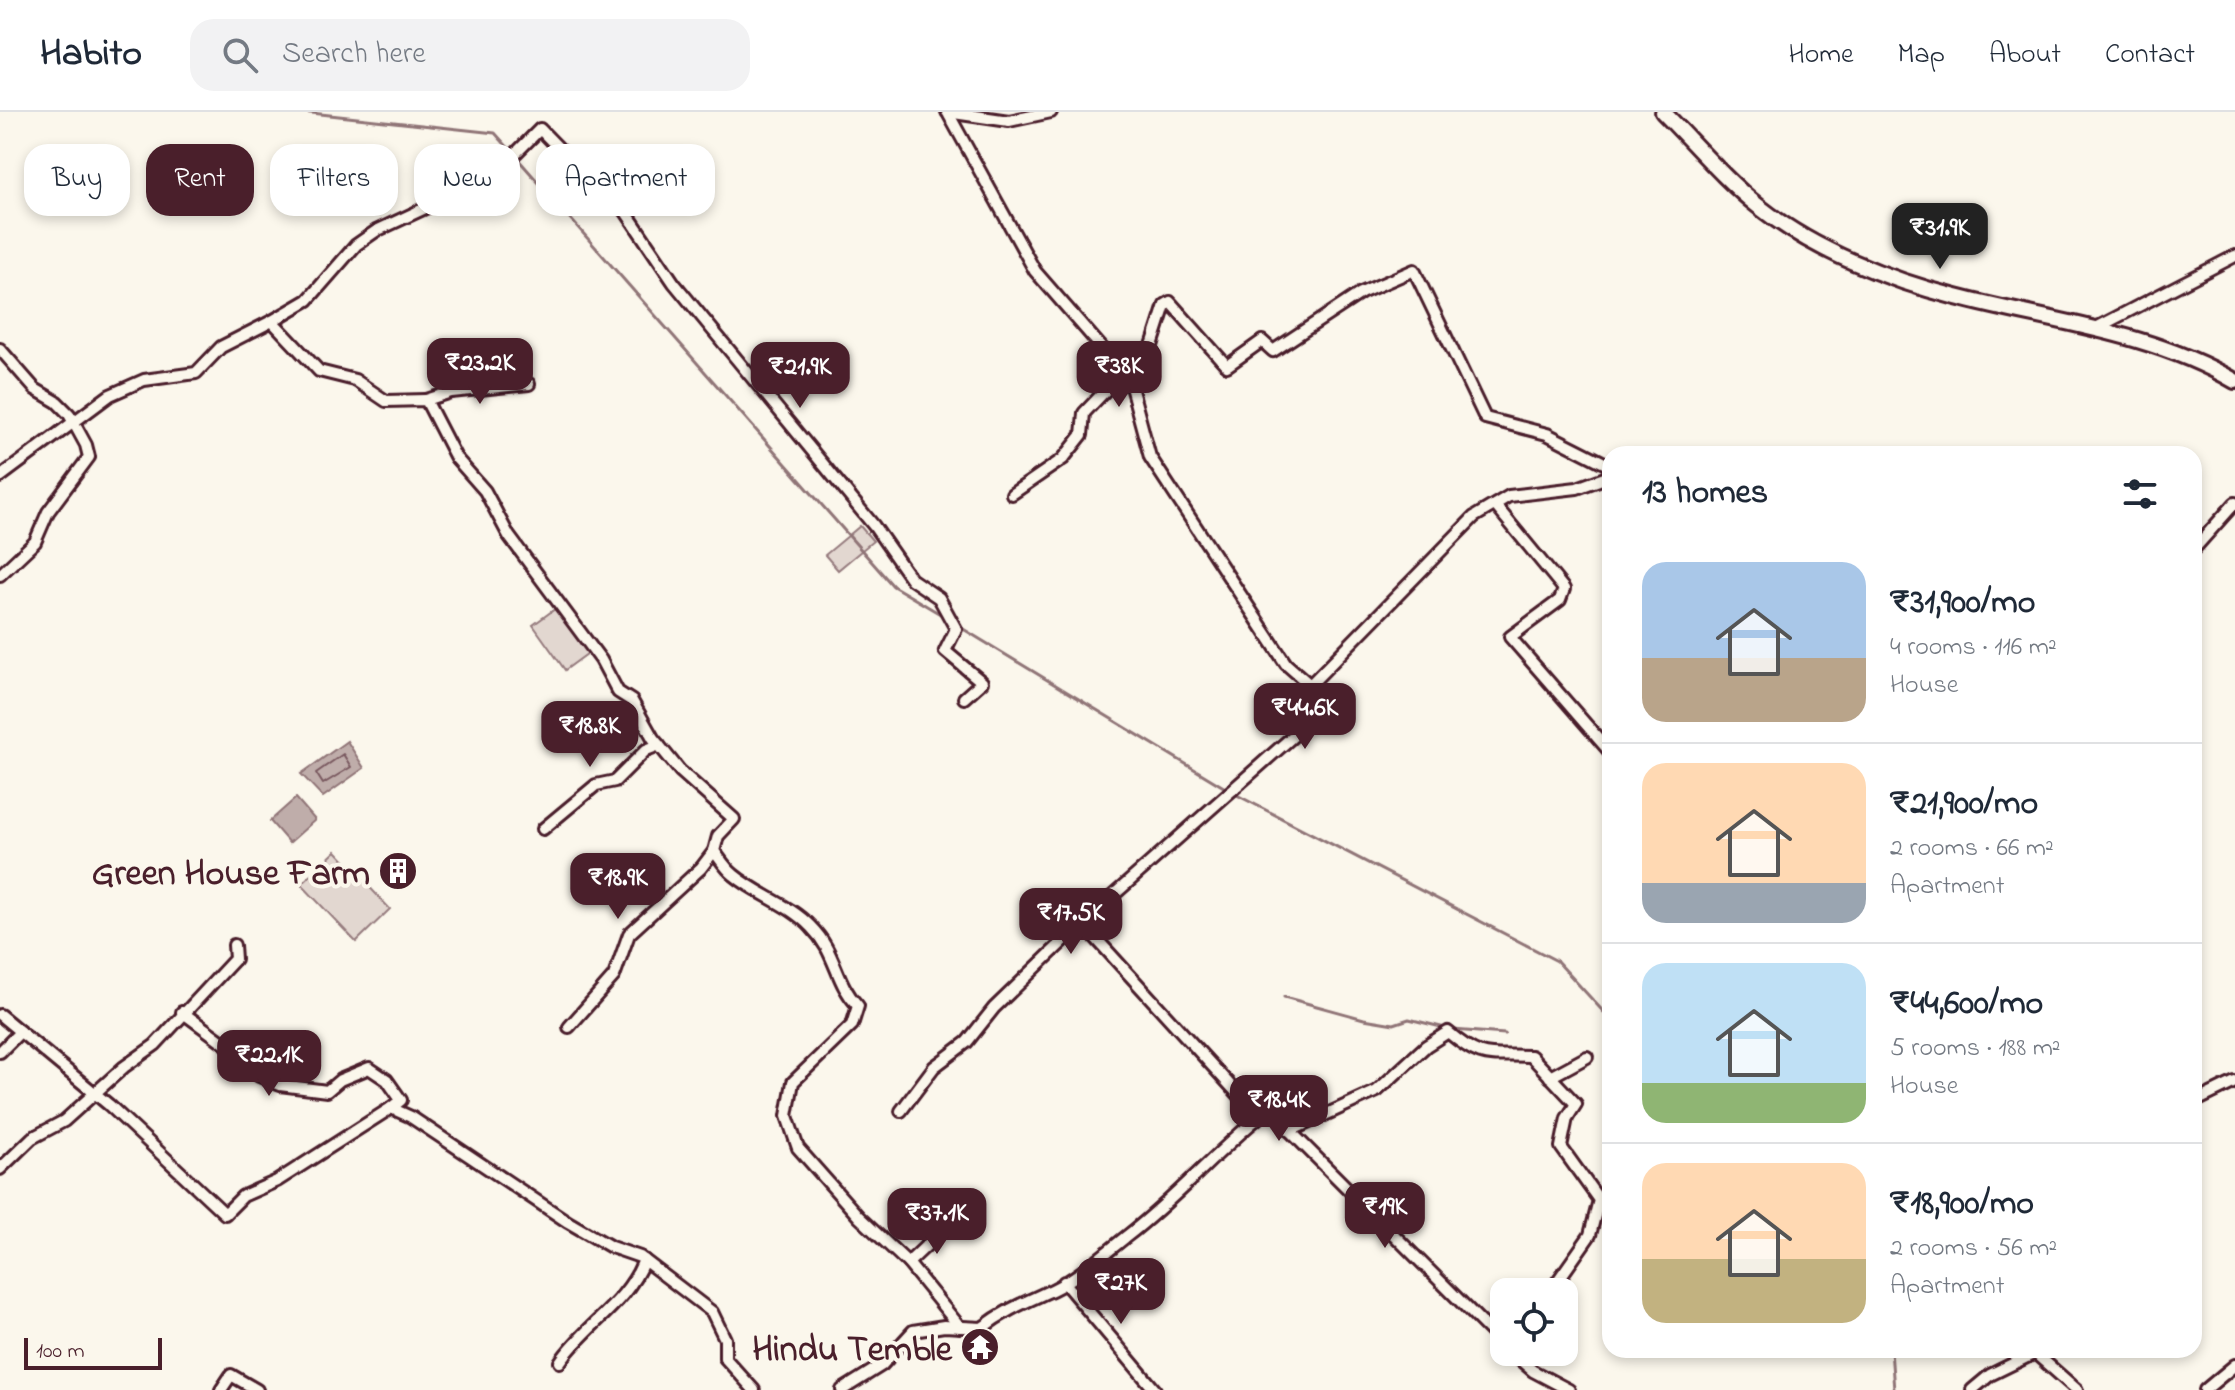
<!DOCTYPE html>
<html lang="en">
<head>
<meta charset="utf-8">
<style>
	:root { --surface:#fff; --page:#f2f2f3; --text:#1f2937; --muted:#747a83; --line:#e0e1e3; --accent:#4a1f2b }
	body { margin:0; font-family:"Indie Flower",sans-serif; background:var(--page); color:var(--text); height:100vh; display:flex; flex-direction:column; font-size:30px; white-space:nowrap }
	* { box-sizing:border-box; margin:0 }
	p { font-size:26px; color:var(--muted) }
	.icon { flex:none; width:44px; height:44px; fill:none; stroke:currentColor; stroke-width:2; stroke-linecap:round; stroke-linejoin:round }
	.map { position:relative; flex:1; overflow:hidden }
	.side { position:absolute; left:1602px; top:334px; width:600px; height:912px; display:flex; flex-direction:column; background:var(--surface); border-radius:24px; box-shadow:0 4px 12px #0003 }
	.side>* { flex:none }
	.hud { position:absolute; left:24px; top:32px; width:760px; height:72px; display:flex; gap:16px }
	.fabs { position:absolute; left:1490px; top:1166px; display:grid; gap:16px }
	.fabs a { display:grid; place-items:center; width:88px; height:88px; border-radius:16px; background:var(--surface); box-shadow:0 4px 12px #0003; font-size:40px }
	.scale { position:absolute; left:24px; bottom:20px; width:138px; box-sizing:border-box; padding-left:8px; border:4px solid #4a1f2b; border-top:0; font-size:22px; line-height:28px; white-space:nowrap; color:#4a1f2b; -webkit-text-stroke:6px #fbf7ec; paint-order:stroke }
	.price { position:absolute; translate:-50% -68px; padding:0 18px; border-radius:16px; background:var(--accent); color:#fff; font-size:26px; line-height:52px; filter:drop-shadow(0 2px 4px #0008) }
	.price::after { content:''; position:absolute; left:50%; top:48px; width:24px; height:18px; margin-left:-12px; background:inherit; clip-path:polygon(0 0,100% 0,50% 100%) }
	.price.on { background:#222; color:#fff }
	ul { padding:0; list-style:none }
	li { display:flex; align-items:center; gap:24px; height:200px; padding:0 40px }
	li+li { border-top:2px solid var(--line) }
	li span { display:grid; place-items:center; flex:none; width:224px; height:160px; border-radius:24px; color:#555 }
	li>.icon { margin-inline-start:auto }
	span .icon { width:96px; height:96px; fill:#fffc; stroke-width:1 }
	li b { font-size:34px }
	h2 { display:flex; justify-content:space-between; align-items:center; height:96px; padding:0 40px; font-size:34px }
	.pill { padding:0 28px; border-radius:24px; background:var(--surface); box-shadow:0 4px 12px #0003; font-size:28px; line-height:72px }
	.pill.on { background:var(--accent); color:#fff }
	header { display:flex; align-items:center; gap:48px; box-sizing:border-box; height:112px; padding:0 40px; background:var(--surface); border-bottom:2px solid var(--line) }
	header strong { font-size:38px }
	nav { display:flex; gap:44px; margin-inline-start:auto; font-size:28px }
	.search { width:560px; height:72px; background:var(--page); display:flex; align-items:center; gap:20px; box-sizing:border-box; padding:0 28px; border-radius:24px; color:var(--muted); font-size:30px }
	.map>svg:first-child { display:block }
	.green { fill:#e2d7d0; stroke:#967b7e; stroke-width:2 }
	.water { fill:#bfadaa; stroke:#907477; stroke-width:2 }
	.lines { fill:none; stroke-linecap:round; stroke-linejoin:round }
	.shore { stroke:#79585e; stroke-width:2 }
	.stream { stroke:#907477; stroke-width:3 }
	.minor-casing { stroke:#4a1f2b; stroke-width:16 }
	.secondary-casing { stroke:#4a1f2b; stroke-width:20 }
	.minor { stroke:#fbf7ec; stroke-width:10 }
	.secondary { stroke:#fbf7ec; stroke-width:14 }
	.labels { text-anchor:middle; stroke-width:8; stroke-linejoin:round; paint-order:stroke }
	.poi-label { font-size:36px; font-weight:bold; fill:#4a1f2b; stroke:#fbf7ec; text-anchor:end }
</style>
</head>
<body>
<header>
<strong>Habito</strong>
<div class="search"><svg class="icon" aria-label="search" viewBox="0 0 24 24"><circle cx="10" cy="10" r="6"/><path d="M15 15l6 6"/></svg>Search here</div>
<nav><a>Home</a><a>Map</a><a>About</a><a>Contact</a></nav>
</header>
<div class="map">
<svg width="2235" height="1278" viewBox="0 0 2235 1278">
	<rect width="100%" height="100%" fill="#fbf7ec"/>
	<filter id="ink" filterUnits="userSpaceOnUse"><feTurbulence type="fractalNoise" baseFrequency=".0125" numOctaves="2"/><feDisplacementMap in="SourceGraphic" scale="16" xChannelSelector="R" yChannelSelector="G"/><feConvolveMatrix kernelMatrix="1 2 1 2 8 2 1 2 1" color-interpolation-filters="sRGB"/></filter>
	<g filter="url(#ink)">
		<g class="green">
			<path d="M 860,414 L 873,429 L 838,458 L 825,443 Z"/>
			<path d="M 559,494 L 591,539 L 565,558 L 533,513 Z"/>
			<path d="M 336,739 L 390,797 L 356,830 L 301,772 Z"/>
		</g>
		<g class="water">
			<path d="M 347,629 L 364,656 L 323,685 L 301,662 Z"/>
			<path d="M 296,686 L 315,708 L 289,731 L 270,709 Z"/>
		</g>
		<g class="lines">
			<path class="shore" d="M 343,642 L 351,655 L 323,672 L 316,661 Z"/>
			<g class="stream">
				<path d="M 302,0 L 495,21 L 512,40"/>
				<path d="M 517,46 L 893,474 L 947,506"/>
				<path d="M 960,515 L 1227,677"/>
				<path d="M 1233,681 L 1557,849 L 1610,907"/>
				<path d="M 1284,885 L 1364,907 L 1394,912 L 1409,907 L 1445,916"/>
				<path d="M 1453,918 L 1505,922"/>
				<path d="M 1891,1238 L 1894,1278"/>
			</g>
			<defs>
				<g id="minor">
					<path d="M 947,0 L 1009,9 L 1051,0"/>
					<path d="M 272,209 L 308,188 L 356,133 L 376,119 L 492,65 L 540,17 L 580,58 L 603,66 L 674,171 L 874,414 L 911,467 L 939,486 L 956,517 L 945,539 L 982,570 L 964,586"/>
					<path d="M 2096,216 L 2235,144"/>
					<path d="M 0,237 L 35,277 L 57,290 L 69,302 L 86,333 L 89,345 L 48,400 L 35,430 L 0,463"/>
					<path d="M 1129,267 L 1150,240 L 1165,193 L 1170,190 L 1227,254 L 1262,229 L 1273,239 L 1361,181 L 1414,158 L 1485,306 L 1547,322 L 1610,354"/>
					<path d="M 426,288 L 451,280 L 529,272"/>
					<path d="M 0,365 L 110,283 L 144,268 L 196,261 L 221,235 L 272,209 L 319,259 L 355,268 L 386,289 L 426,288 L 456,346 L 485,379 L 509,424 L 601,548 L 618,580 L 632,589 L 653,626 L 680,659 L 734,707 L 718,724 L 714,739 C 720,747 726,757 734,763 C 758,783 789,792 811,815 C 837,841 834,869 858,894 L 852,913 L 793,970 L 787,1004 L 798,1036 L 859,1105 L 908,1151 L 960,1215"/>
					<path d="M 1012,382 L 1063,347 L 1082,323 L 1084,301 L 1123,260"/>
					<path d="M 1495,393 L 1564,477 L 1560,488 L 1510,525 L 1610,640"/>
					<path d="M 2194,437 L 2235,391"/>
					<path d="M 1310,573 L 1474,405 L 1509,384 L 1577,376 L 1610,364"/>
					<path d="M 543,717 L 596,673 L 615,669 L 646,638 L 659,633"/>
					<path d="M 1082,811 L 1259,1005"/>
					<path d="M 182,900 L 235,939 L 259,964 L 280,973 L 327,979 L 340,968 L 369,956 L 387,968 L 401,988 L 391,996"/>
					<path d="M 0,903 L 109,993 L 225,1102 L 243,1084 L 277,1069 L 391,996 L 411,1005 L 568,1110 L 611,1135 L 640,1145 L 712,1200 L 725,1227 L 725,1246 L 754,1278"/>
					<path d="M 569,915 L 614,864 L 629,822 L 701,756 L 714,739"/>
					<path d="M 0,940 L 20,920"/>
					<path d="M 1550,965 L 1587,945"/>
					<path d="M 2194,990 L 2235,970"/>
					<path d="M 901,999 L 934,955 L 967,930 L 994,896 L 1082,811 L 1318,602 L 1310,573 L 1286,552 L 1150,345 L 1129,267 L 1035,159 L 949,3"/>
					<path d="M 1290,1019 L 1504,1233"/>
					<path d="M 0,1057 L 32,1026 L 64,1009 L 124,955 L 155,933 L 235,847 L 234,833"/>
					<path d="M 908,1151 L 945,1116"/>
					<path d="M 1064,1170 L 1155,1278"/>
					<path d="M 1511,1240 L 1533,1259 L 1569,1278"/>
					<path d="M 560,1250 C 585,1213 626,1193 644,1148"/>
					<path d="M 221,1278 L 231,1263 L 257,1278"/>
					<path d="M 842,1278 L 882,1253 L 913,1219 L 944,1214 L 982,1216 C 1005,1198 1026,1190 1052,1178 C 1079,1165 1104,1142 1127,1124 C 1178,1085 1219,1036 1270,996 L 1290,1019 L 1377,979 L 1426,934 L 1448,920 C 1483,950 1489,942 1531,944 L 1576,992 L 1567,1006 L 1561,1035 L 1599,1088 L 1590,1123 L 1550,1180"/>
					<path d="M 1972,1278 L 1990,1263 L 2035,1241 L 2077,1278"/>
					<path d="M 2205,1278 L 2235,1253"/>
				</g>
				<path id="secondary" d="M 1663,0 C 1694,31 1724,67 1758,94 C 1813,138 1889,168 1956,185 C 2051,210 2149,219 2235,269"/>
			</defs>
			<use href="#minor" class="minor-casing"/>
			<use href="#secondary" class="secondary-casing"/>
			<use href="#minor" class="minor"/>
			<use href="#secondary" class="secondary"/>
		</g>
	</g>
	<defs>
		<symbol id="building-disc" viewBox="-11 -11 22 22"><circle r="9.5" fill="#4a1f2b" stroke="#fbf7ec"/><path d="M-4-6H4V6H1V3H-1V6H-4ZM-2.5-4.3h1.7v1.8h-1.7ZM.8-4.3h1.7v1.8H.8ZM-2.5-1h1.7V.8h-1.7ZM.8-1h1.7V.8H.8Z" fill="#fff"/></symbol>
		<symbol id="temple-disc" viewBox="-11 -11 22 22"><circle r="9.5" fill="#4a1f2b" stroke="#fbf7ec"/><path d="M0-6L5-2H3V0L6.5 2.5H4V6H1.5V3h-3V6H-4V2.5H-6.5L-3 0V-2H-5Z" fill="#fff"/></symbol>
	</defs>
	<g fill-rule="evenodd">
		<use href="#building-disc" x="376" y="737" width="44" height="44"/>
		<use href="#temple-disc" x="958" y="1213" width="44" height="44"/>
	</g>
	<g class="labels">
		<g class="poi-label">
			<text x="370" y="772">Green House Farm</text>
			<text x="952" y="1248">Hindu Temble</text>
		</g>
	</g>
</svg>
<div class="fabs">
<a><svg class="icon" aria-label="locate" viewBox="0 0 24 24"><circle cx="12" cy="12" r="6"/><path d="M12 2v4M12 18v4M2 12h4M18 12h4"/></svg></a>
</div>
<div class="scale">100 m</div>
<b class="price on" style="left:1940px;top:159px">₹31.9K</b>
<b class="price" style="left:480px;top:294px">₹23.2K</b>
<b class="price" style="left:1119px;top:297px">₹38K</b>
<b class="price" style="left:800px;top:298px">₹21.9K</b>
<b class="price" style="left:1305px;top:639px">₹44.6K</b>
<b class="price" style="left:590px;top:657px">₹18.8K</b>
<b class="price" style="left:618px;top:809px">₹18.9K</b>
<b class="price" style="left:1071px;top:844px">₹17.5K</b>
<b class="price" style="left:269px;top:986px">₹22.1K</b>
<b class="price" style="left:1279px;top:1031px">₹18.4K</b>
<b class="price" style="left:1385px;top:1138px">₹19K</b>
<b class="price" style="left:937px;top:1144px">₹37.1K</b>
<b class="price" style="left:1121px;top:1214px">₹27K</b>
<div class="hud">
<a class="pill">Buy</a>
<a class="pill on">Rent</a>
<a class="pill">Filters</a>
<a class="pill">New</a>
<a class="pill">Apartment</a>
</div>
<section class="side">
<h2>13 homes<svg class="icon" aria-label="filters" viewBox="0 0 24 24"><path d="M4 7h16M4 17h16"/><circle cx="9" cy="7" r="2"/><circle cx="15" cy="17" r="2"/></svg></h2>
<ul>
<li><span style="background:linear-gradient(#a9c7e8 60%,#b9a48a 0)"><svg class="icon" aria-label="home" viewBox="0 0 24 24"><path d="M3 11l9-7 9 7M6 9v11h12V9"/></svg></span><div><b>₹31,900/mo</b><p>4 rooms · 116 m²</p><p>House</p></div></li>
<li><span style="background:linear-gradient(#ffd9b3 75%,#9aa5b1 0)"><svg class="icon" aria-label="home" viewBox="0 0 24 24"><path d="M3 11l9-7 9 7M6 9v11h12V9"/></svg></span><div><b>₹21,900/mo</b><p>2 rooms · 66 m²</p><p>Apartment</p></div></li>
<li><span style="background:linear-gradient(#bfe0f5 75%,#8fb573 0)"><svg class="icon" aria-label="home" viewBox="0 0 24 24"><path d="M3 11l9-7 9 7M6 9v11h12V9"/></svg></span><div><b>₹44,600/mo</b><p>5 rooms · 188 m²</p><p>House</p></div></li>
<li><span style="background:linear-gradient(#ffd9b3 60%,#c2b280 0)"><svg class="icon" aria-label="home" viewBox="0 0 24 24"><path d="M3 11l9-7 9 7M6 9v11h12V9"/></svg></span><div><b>₹18,900/mo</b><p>2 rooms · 56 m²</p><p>Apartment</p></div></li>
</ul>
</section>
</div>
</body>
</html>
